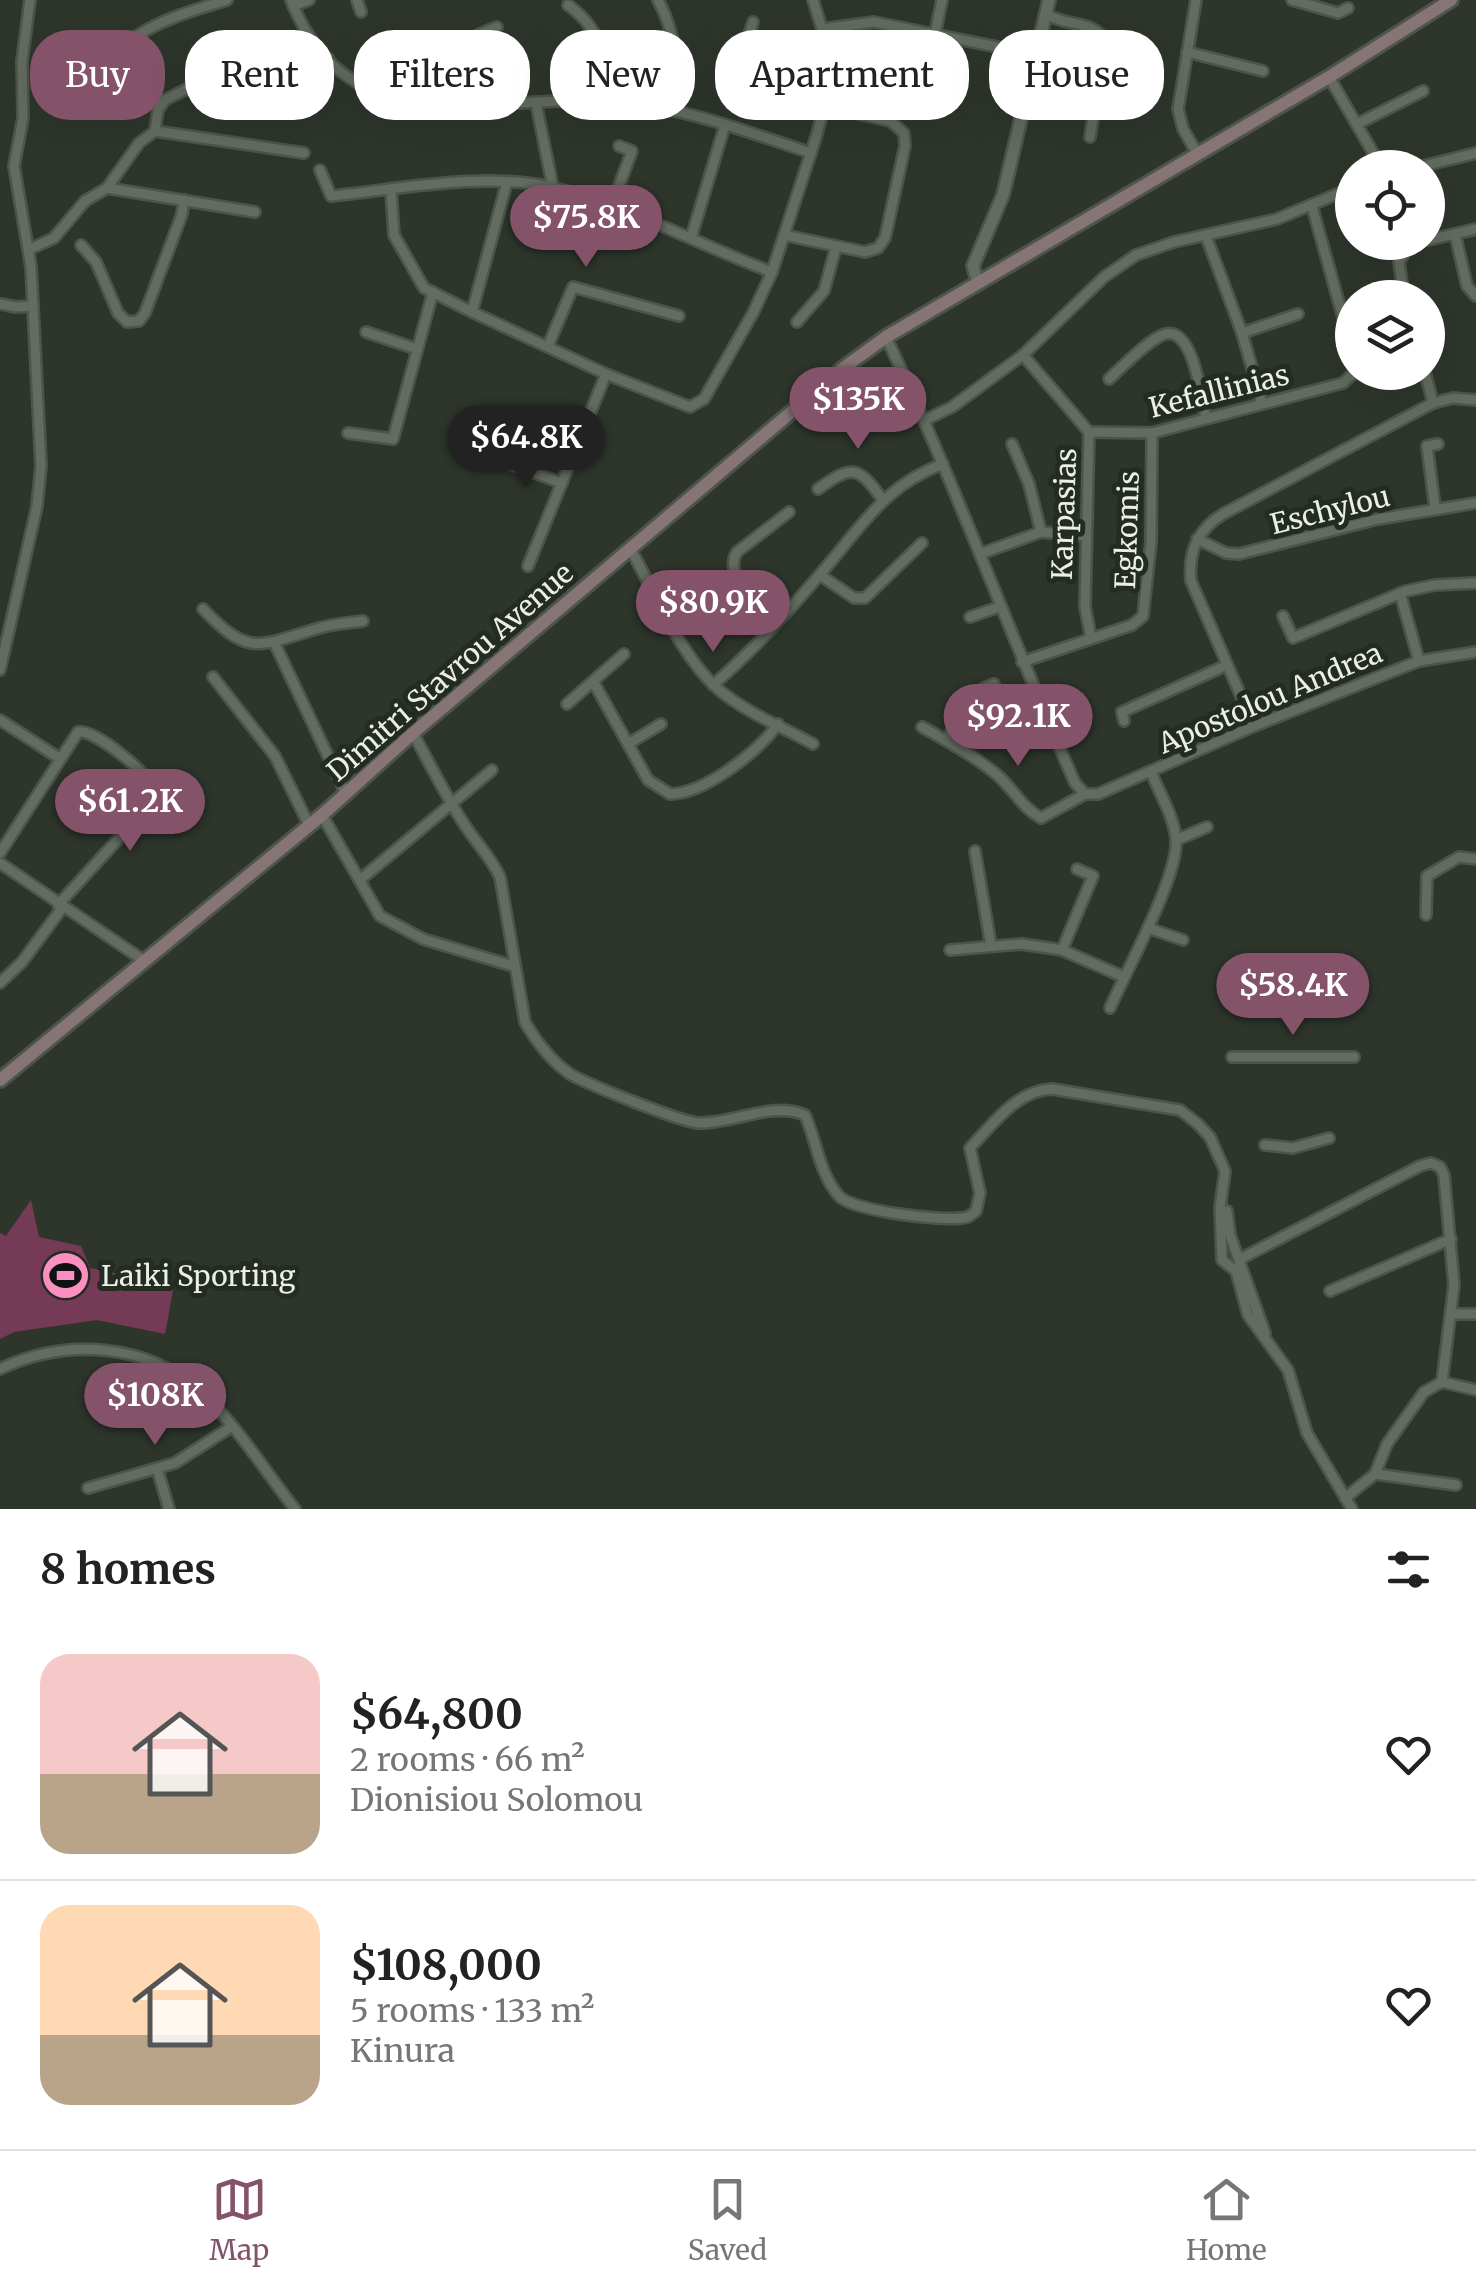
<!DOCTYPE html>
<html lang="en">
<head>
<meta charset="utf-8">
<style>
	:root { --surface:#fff; --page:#f2f2f2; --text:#222; --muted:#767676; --line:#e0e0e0; --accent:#84536a }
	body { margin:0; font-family:Merriweather,serif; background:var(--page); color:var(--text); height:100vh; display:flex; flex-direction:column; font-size:38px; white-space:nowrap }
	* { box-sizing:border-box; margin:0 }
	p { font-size:32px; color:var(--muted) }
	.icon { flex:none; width:55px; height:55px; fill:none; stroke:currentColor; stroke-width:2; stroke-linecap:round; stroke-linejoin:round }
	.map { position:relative; height:1509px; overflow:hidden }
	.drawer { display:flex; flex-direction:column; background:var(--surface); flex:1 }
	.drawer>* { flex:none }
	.hud { position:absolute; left:30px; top:30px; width:1418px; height:90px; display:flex; gap:20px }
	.fabs { position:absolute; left:1335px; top:150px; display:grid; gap:20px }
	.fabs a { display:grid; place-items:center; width:110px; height:110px; border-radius:50%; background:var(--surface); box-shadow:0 10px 40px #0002; font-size:50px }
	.price { position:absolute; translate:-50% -85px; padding:0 22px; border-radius:35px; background:var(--accent); color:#fff; font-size:32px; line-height:65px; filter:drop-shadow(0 2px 5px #0008) }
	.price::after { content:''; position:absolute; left:50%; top:60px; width:30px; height:22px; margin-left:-15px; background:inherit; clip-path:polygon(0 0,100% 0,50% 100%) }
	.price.current { background:#222; color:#fff }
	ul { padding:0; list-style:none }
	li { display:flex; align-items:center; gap:30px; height:250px; padding:0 40px }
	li+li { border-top:2px solid var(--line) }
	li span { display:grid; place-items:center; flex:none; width:280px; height:200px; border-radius:30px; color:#555 }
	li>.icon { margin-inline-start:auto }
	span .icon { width:120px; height:120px; fill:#fffc; stroke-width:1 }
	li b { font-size:42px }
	h2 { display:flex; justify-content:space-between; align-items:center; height:120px; padding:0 40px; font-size:42px }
	.chip { padding:0 35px; border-radius:40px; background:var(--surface); box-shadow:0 10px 40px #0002; font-size:35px; line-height:90px }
	.chip.current { background:var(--accent); color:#fff }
	.menu { display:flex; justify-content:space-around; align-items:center; height:140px; border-top:2px solid var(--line); background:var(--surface); font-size:28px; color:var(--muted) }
	.menu a { display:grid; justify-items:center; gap:5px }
	.menu .current { color:var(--accent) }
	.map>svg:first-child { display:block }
	.green { fill:#753b56 }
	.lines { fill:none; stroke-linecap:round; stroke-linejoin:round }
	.minor-casing { stroke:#4d554b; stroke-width:14 }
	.tertiary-casing { stroke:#4d554b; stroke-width:16 }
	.secondary-casing { stroke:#4d554b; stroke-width:18 }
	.minor { stroke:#636c60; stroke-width:9 }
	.tertiary { stroke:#636c60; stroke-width:11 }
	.secondary { stroke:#877477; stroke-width:12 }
	.labels { text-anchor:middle; stroke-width:10; stroke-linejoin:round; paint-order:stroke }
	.street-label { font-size:28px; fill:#eaf0e9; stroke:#242c22 }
	.poi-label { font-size:28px; fill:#eaf0e9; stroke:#242c22; text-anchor:start }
</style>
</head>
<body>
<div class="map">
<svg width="1476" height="1509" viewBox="0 0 1476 1509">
	<rect width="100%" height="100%" fill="#2e362c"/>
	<path class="green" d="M 31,1200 L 39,1237 L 81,1246 L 90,1268 L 174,1285 L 165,1334 L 97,1320 L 14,1332 L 0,1339 L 0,1233 L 6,1236 Z"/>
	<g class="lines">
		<defs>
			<g id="minor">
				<path d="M 291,0 C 351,152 495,91 619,102 C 686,108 748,132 811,153"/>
				<path d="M 357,0 L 361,12"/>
				<path d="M 658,0 C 675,32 682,74 674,110"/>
				<path d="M 1196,0 L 1178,109 L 1183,129 L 1197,153"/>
				<path d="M 1292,0 L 1338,13 L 1348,8"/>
				<path d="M 568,5 C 603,30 607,62 611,102"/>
				<path d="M 293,6 L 309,0"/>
				<path d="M 1046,14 C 1064,26 1087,20 1102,36 L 1104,50 L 1090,137"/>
				<path d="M 822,29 L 874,22 L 1037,55"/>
				<path d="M 935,34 L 942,0"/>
				<path d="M 1187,52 L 1263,71"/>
				<path d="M 738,69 L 753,22"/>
				<path d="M 283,70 L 328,58"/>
				<path d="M 1329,77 L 1382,168"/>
				<path d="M 536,103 L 553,188"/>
				<path d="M 76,104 C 123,33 148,24 227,0"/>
				<path d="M 455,104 C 453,58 449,44 497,27"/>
				<path d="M 1357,124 L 1423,91"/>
				<path d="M 155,131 L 304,153"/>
				<path d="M 1415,168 L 1476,153"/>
				<path d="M 320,170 L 331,196 C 401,189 482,172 551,187 C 628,205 698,245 772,272"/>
				<path d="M 507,182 L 472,312 L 606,374"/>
				<path d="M 107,188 L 255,212"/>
				<path d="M 391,190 L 394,235 L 424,288 L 472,312"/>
				<path d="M 1312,206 L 1352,350"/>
				<path d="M 611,207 L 632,151 L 619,146"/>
				<path d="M 1455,234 L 1467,286 L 1476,296"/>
				<path d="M 784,235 L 865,252 L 878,248 L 885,238 L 905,146 L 904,133 L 890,121 L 824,106"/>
				<path d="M 1206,236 L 1242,333 L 1262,403"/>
				<path d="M 691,238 L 725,125"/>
				<path d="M 1428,240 L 1476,229"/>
				<path d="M 81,245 L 96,262 L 118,313 L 127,322 L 139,321 L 145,313 L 182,214 L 184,200"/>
				<path d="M 30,249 L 54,238 L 85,201 L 107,188 L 139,143 L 155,131 L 158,110 L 165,100 L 222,71"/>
				<path d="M 1404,298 L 1399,262 L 1407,249 L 1419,242"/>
				<path d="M 0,304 L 16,307 L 33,306"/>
				<path d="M 797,322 L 824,291 L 836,247"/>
				<path d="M 366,332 L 417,349"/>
				<path d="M 1242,333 L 1298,314"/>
				<path d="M 886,337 C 955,483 1010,635 1075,783 L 1085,794"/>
				<path d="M 548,346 L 573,287 L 679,316"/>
				<path d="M 1023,355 L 1089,432 L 1085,607 L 1091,638"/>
				<path d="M 1425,372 L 1433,403"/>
				<path d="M 1109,379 C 1122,367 1149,339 1165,334 C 1194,327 1201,398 1206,418"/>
				<path d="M 925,420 L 952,407 L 1023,355 L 1104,277 L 1136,255 L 1174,242 L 1277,219 L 1352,188"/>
				<path d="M 1089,432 L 1152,433 L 1343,383 L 1355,372"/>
				<path d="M 348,433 L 393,439 L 433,292"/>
				<path d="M 1012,444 L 1029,484 L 1041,532"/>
				<path d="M 502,461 L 562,483"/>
				<path d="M 818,489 C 853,464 858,466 883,500"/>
				<path d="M 1435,508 L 1427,446 L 1438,444"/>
				<path d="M 1197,539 L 1226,553 L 1239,554 L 1378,519 L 1476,503"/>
				<path d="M 631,550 C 655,593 681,657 718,689 C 745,712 782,727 813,744"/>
				<path d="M 980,554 L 1041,532 L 1085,536"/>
				<path d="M 528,566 L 606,374 L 690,407 L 704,399 L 753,313 L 772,272 L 817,134 L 824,106 L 826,66 L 822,29 L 813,0"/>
				<path d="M 820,575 L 854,598 L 865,598 L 922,543"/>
				<path d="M 1400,593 L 1419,661"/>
				<path d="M 203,609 C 249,657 258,646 316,629 C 331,624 347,623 363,621"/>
				<path d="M 1283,616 L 1293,638 L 1406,591 L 1435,585 L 1476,583"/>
				<path d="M 970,617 L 999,607"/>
				<path d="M 775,625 C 760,606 722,576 737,552 L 789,512"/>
				<path d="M 274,642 L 346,794"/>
				<path d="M 1022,662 L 1132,625 L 1143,616 L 1151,542 L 1152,433"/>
				<path d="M 0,670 L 37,506 L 41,466 L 31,267 L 14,166 L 23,118 L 22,61 L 30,0"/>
				<path d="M 213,677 L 275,756 L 309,825"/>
				<path d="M 594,683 L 648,780 L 670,794 C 704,794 758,752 778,724"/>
				<path d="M 713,685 C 753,651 788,612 822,572 C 860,528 886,484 943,464"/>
				<path d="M 567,704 L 624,654"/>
				<path d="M 0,720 L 59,758"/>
				<path d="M 1124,721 L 1122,712 L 1227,665"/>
				<path d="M 1254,726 L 1191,581 C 1188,552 1197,530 1223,514 L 1433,403 L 1453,398 L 1476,400"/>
				<path d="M 922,727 C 948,741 973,755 996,774 C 1013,788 1022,808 1041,818 L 1085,794"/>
				<path d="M 413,733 C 430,764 445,795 464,824 C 476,843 491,857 500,877 L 525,1022 C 536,1041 551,1061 570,1074 C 585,1083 683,1123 699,1123 C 732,1124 773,1101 805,1115 C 817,1142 819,1173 839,1196 C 852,1211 940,1221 962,1218 C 969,1218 971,1215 976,1211 L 980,1193 L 970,1148 C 993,1124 1017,1090 1052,1089 L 1180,1110 L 1198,1124 L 1210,1137 L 1225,1171 L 1220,1208 L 1222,1260 L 1236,1271 L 1248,1315 L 1288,1370 L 1307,1433 L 1352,1509"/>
				<path d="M 945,740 L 984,688 L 994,684"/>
				<path d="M 628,744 L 661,724"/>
				<path d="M 1085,794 L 1098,794 L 1254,726 L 1419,661 L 1476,652"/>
				<path d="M 322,815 L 380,916 L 423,939 L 513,966"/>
				<path d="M 1176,840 L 1207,827"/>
				<path d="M 975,851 L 991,946"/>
				<path d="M 0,853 L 78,732 C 95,729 151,775 156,792 L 152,802 L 58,905"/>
				<path d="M 0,863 L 143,960"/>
				<path d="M 361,879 L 492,770"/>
				<path d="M 1426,915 L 1427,876 L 1459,857 L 1476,859"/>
				<path d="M 1148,928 L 1183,940"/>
				<path d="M 950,950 L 1022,944 L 1062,950 L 1124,977"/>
				<path d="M 1062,950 L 1093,876 L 1077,869"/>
				<path d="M 0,983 L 22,962 L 62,908"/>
				<path d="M 1110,1008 C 1126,971 1179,876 1176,839 C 1174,817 1159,792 1151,772"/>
				<path d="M 1232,1057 L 1354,1057"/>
				<path d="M 1265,1145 L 1293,1148 L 1329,1138"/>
				<path d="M 1227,1211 L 1230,1235 L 1265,1333"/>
				<path d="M 1240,1259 L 1420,1166 L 1431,1163 L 1440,1167 L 1444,1175 L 1454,1285 L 1442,1382"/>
				<path d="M 1330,1291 L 1451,1239"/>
				<path d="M 1452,1314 L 1476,1314"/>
				<path d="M 0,1369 C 66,1338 147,1342 203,1394 C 238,1427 265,1471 295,1509"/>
				<path d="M 157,1468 L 169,1509"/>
				<path d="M 1375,1474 L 1456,1485"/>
				<path d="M 88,1488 L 175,1463 L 231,1427"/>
				<path d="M 1345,1498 L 1375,1474 L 1387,1444 L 1424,1392 L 1442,1382 L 1476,1390"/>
			</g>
			<path id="tertiary" d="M 978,283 L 973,266 L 1003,195 L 1049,0"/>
			<path id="secondary" d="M 0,1080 L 322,815 L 413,733 L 842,369 L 886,337 L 1329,77 L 1451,0"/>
		</defs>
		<use href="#minor" class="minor-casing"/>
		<use href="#tertiary" class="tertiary-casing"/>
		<use href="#secondary" class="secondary-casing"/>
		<use href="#minor" class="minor"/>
		<use href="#tertiary" class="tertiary"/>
		<use href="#secondary" class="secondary"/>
	</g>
	<defs>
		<symbol id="stadium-disc" viewBox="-11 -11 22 22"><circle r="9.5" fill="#fc8fc2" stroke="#242c22"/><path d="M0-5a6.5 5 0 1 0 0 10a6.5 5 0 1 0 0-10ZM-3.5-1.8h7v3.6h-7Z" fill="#111"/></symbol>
	</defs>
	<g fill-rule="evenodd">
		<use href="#stadium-disc" x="38" y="1248" width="55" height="55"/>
	</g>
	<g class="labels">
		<g class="street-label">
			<text transform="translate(1219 391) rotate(-14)" y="10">Kefallinias</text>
			<text transform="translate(1330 510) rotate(-14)" y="10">Eschylou</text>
			<text transform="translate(1064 514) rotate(-88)" y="10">Karpasias</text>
			<text transform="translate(1127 530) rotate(-88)" y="10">Egkomis</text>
			<text transform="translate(450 672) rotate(-41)" y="10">Dimitri Stavrou Avenue</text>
			<text transform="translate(1270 698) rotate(-23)" y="10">Apostolou Andrea</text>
		</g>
		<g class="poi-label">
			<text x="101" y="1286">Laiki Sporting</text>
		</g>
	</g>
</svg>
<div class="fabs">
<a><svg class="icon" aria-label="locate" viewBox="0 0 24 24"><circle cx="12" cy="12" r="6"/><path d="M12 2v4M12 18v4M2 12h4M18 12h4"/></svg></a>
<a><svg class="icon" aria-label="layers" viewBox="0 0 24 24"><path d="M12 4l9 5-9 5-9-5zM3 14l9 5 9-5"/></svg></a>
</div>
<b class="price" style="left:586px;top:270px">$75.8K</b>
<b class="price" style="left:858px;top:452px">$135K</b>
<b class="price current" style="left:526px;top:490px">$64.8K</b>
<b class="price" style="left:713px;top:655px">$80.9K</b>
<b class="price" style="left:1018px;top:769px">$92.1K</b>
<b class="price" style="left:130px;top:854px">$61.2K</b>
<b class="price" style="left:1293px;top:1038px">$58.4K</b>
<b class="price" style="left:155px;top:1448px">$108K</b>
<div class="hud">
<a class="chip current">Buy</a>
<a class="chip">Rent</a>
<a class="chip">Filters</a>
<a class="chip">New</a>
<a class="chip">Apartment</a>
<a class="chip">House</a>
</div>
</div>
<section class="drawer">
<h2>8 homes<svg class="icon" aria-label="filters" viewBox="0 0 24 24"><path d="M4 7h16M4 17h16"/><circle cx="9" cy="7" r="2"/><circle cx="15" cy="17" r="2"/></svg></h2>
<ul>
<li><span style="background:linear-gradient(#f6c9c9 60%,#b9a48a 0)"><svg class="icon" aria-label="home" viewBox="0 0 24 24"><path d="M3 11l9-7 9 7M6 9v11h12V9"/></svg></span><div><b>$64,800</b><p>2 rooms · 66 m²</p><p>Dionisiou Solomou</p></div><svg class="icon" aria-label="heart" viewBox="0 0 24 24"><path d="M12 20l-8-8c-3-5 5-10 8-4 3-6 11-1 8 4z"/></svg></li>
<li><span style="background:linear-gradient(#ffd9b3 65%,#b9a48a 0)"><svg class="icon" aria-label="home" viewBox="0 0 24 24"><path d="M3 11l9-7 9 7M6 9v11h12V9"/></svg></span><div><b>$108,000</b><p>5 rooms · 133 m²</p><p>Kinura</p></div><svg class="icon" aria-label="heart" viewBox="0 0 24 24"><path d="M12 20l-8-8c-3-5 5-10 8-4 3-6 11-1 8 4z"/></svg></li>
</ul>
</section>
<nav class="menu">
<a class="current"><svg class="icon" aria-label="map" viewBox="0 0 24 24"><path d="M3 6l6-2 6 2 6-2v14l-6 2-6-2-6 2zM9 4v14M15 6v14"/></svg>Map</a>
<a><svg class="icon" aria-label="saved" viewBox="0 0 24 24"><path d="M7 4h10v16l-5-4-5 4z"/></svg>Saved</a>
<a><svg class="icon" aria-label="home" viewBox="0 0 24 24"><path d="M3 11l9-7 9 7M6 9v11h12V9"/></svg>Home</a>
</nav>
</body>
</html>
